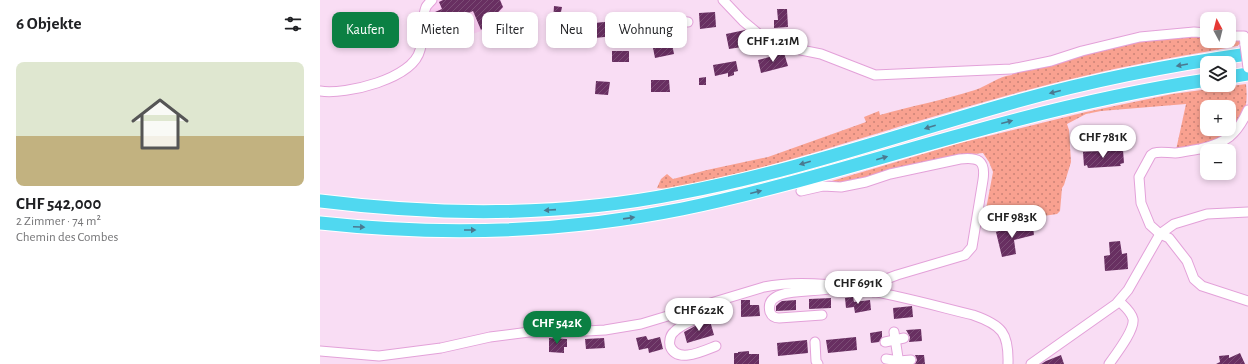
<!DOCTYPE html>
<html lang="de">
<head>
<meta charset="utf-8">
<style>
	:root { --surface:#fff; --page:#f6f6f6; --text:#202124; --muted:#757577; --accent:#0b8043 }
	body { margin:0; font-family:"Alegreya Sans",sans-serif; background:var(--page); color:var(--text); height:100vh; display:flex; flex-direction:column; font-size:15px; white-space:nowrap }
	* { box-sizing:border-box; margin:0 }
	p { font-size:13px; color:var(--muted) }
	.icon { flex:none; width:22px; height:22px; fill:none; stroke:currentColor; stroke-width:2; stroke-linecap:round; stroke-linejoin:round }
	.map { position:relative; flex:1; overflow:hidden }
	.details { display:flex; flex-direction:column; background:var(--surface); width:320px }
	.details>* { flex:none }
	.guide { position:absolute; left:12px; top:12px; width:380px; height:36px; display:flex; gap:8px }
	.needle { width:26px; rotate:353deg }
	.controls { position:absolute; left:880px; top:12px; display:grid; gap:8px }
	.controls a { display:grid; place-items:center; width:36px; height:36px; border-radius:8px; background:var(--surface); box-shadow:0 2px 6px #0003; font-size:20px }
	.price { position:absolute; translate:-50% -34px; padding:0 9px; border-radius:14px; background:#fff; color:#222; font-size:13px; line-height:26px; filter:drop-shadow(0 1px 2px #0008) }
	.price::after { content:''; position:absolute; left:50%; top:24px; width:12px; height:9px; margin-left:-6px; background:inherit; clip-path:polygon(0 0,100% 0,50% 100%) }
	.price.on { background:var(--accent); color:#fff }
	ul { padding:0; list-style:none }
	li { display:grid; align-content:center; gap:8px; height:212px; padding:0 16px }
	li span { display:grid; place-items:center; height:124px; border-radius:8px; color:#555 }
	li>.icon { margin-inline-start:auto }
	span .icon { width:72px; height:72px; fill:#fffc; stroke-width:1 }
	li b { font-size:17px }
	h2 { display:flex; justify-content:space-between; align-items:center; height:48px; padding:0 16px; font-size:17px }
	.pill { padding:0 14px; border-radius:8px; background:var(--surface); box-shadow:0 2px 6px #0003; font-size:14px; line-height:36px }
	.pill.on { background:var(--accent); color:#fff }
	main { display:flex; flex:1; min-height:0 }
	.map>svg:first-child { display:block }
	.built { fill:#fbcef3 }
	.grass { fill:url(#grass-dots); fill-rule:evenodd }
	.building { fill:url(#building-hatch) }
	.lines { fill:none; stroke-linecap:round; stroke-linejoin:round }
	.minor-casing { stroke:#e3a1d9; stroke-width:11 }
	.highway-casing { stroke:#fff; stroke-width:15 }
	.minor { stroke:#fff; stroke-width:9 }
	.highway { stroke:#50d8f0; stroke-width:13 }
	.minor-bridge-casing { stroke:#e3a1d9; stroke-width:11; stroke-linecap:butt }
	.minor-bridge { stroke:#fff; stroke-width:9 }
	.oneway { fill:#4a7990 }
</style>
</head>
<body>
<main>
<section class="details">
<h2>6 Objekte<svg class="icon" aria-label="filters" viewBox="0 0 24 24"><path d="M4 7h16M4 17h16"/><circle cx="9" cy="7" r="2"/><circle cx="15" cy="17" r="2"/></svg></h2>
<ul>
<li><span style="background:linear-gradient(#dfe7d0 60%,#c2b280 0)"><svg class="icon" aria-label="home" viewBox="0 0 24 24"><path d="M3 11l9-7 9 7M6 9v11h12V9"/></svg></span><div><b>CHF 542,000</b><p>2 Zimmer · 74 m²</p><p>Chemin des Combes</p></div></li>
</ul>
</section>
<div class="map">
<svg width="928" height="364" viewBox="0 0 928 364">
	<defs>
		<pattern id="grass-dots" width="8" height="8" patternUnits="userSpaceOnUse"><rect width="8" height="8" fill="#f9a190"/><path d="M2 2h.1M6 6h.1" fill="none" stroke="#cb8377" stroke-width="1.8" stroke-linecap="round"/></pattern>
		<pattern id="building-hatch" width="6" height="6" patternUnits="userSpaceOnUse"><rect width="6" height="6" fill="#682f61"/><path d="M-1 1l2-2M0 6l6-6M5 7l2-2" fill="none" stroke="#7b4c75"/></pattern>
	</defs>
	<rect width="100%" height="100%" fill="#f9ddf4"/>
	<path class="built" d="M 117,0 L 180,0 L 184,8 L 161,31 L 115,47 L 111,47 L 106,41 L 108,15 L 110,9 L 117,1 Z"/>
	<g class="grass">
		<path d="M 887,33 L 887,41 L 909,41 L 909,36 L 918,38 L 921,43 L 917,46 C 870,55 823,62 777,73 C 718,86 660,103 602,120 C 533,140 464,164 393,179 C 375,183 355,191 337,188 L 341,179 L 347,174 L 353,179 L 387,170 L 448,157 L 546,122 L 544,117 L 559,111 L 560,115 C 591,106 624,100 655,90 C 668,86 678,76 692,75 L 691,69 L 820,37 Z"/>
		<path d="M 926,84 C 928,105 926,116 910,131 C 907,133 904,137 901,139 C 891,145 867,147 856,150 L 866,104 L 781,111 L 766,114 L 747,124 L 749,130 L 751,162 L 744,185 L 742,188 L 740,211 L 737,214 L 663,225 L 673,172 L 669,162 L 663,153 L 644,155 L 523,183 L 505,183 L 640,143 L 766,112 L 852,94 ZM 887,107 L 909,107 L 909,129 L 887,129 Z"/>
	</g>
	<g class="building">
		<path d="M 123,0 L 180,0 L 183,7 L 161,30 L 153,11 L 121,26 L 115,12 L 122,9 L 119,2 Z"/>
		<path d="M 234,6 L 242,7 L 241,12 L 247,13 L 247,15 L 255,18 L 253,27 L 244,24 L 233,22 Z"/>
		<path d="M 457,9 L 467,9 L 468,27 L 454,28 L 454,20 L 458,20 Z"/>
		<path d="M 348,12 L 349,17 L 347,21 L 350,26 L 334,29 L 332,16 Z"/>
		<path d="M 395,12 L 396,27 L 380,29 L 379,13 Z"/>
		<path d="M 316,19 L 317,29 L 303,30 L 303,35 L 275,38 L 274,23 Z"/>
		<path d="M 425,30 L 428,46 L 409,49 L 406,34 Z"/>
		<path d="M 352,44 L 354,54 L 335,58 L 333,48 Z"/>
		<rect x="292" y="51" width="17" height="11"/>
		<path d="M 464,53 L 468,66 L 441,73 L 438,60 Z"/>
		<path d="M 416,61 L 418,71 L 414,72 L 414,75 L 408,77 L 408,73 L 395,76 L 393,65 Z"/>
		<path d="M 386,77 L 386,85 L 379,85 L 379,78 Z"/>
		<path d="M 331,80 L 349,80 L 350,92 L 331,92 Z"/>
		<path d="M 276,81 L 290,82 L 288,95 L 275,94 Z"/>
		<path d="M 803,150 L 804,163 L 800,164 L 801,166 L 768,168 L 767,165 L 764,166 L 763,152 Z"/>
		<path d="M 688,226 L 688,230 L 710,226 L 710,228 L 713,227 L 714,235 L 694,240 L 696,254 L 682,257 L 676,232 L 679,231 L 678,227 Z"/>
		<path d="M 800,241 L 802,254 L 807,253 L 808,269 L 785,271 L 784,256 L 790,255 L 789,242 Z"/>
		<path d="M 533,297 L 534,302 L 550,300 L 551,310 L 535,313 L 534,307 L 526,308 L 525,298 Z"/>
		<path d="M 511,298 L 511,308 L 489,309 L 489,299 Z"/>
		<path d="M 421,300 L 430,300 L 430,305 L 439,305 L 440,316 L 421,317 Z"/>
		<path d="M 476,300 L 476,310 L 456,311 L 456,306 L 459,303 L 462,301 Z"/>
		<path d="M 592,306 L 593,317 L 574,319 L 573,308 Z"/>
		<path d="M 390,321 L 394,335 L 367,343 L 364,332 L 377,325 Z"/>
		<path d="M 601,329 L 602,341 L 589,342 L 590,337 L 586,330 Z"/>
		<path d="M 562,331 L 562,337 L 559,342 L 551,343 L 550,333 Z"/>
		<path d="M 326,336 L 328,340 L 340,337 L 343,349 L 329,353 L 328,348 L 319,350 L 316,338 Z"/>
		<path d="M 536,337 L 537,350 L 508,353 L 506,340 Z"/>
		<path d="M 229,338 L 247,339 L 247,347 L 244,347 L 244,353 L 229,352 Z"/>
		<path d="M 284,338 L 285,348 L 266,349 L 265,339 Z"/>
		<path d="M 487,340 L 488,353 L 458,356 L 457,343 Z"/>
		<path d="M 429,351 L 429,354 L 439,354 L 439,364 L 414,364 L 414,353 L 418,353 L 418,352 Z"/>
		<path d="M 920,353 L 925,364 L 896,364 L 900,362 L 899,356 L 909,355 L 909,358 Z"/>
		<path d="M 595,355 L 604,355 L 605,364 L 595,364 L 597,360 Z"/>
		<path d="M 741,355 L 744,364 L 721,364 L 726,361 Z"/>
	</g>
	<g class="lines">
		<defs>
			<g id="minor">
				<path d="M 403,0 L 423,21 L 446,40 L 471,48 L 501,54 L 555,75 L 691,69 L 731,61 L 762,51 L 820,37 L 874,32 L 887,33"/>
				<path d="M 353,21 L 368,22"/>
				<path d="M 909,36 L 924,36 L 925,45"/>
				<path d="M 0,91 C 26,95 93,79 100,50 C 104,37 101,19 106,7 C 107,5 110,2 112,0"/>
				<path d="M 928,110 C 917,135 906,143 880,149 C 872,150 864,152 855,153 C 848,153 841,151 834,153 L 831,155 L 819,177 L 821,203 L 830,225 L 840,234 L 849,238 L 867,261 L 874,279 L 882,286 L 928,301"/>
				<path d="M 481,191 L 503,186 L 521,187 L 546,182 L 570,174 L 640,159 C 658,157 666,160 663,180 L 652,247 L 645,255 L 577,275 L 561,281 L 554,292"/>
				<path d="M 502,315 L 459,318 C 455,318 452,317 450,312 C 443,285 498,294 512,288"/>
				<path d="M 574,332 L 579,364"/>
				<path d="M 495,342 L 496,361 L 498,364"/>
				<path d="M 565,342 L 584,338"/>
				<path d="M 396,346 C 383,351 357,364 350,346 C 349,342 350,335 354,332 C 360,325 370,322 378,318 C 386,314 393,309 401,303"/>
				<path d="M 0,351 L 59,356 L 121,348 L 170,337 L 209,332 L 248,332 L 285,330 L 321,324 L 444,287 C 507,274 591,300 653,315 C 682,325 689,333 688,364"/>
				<path d="M 566,359 L 579,361 L 591,360"/>
				<path d="M 711,364 L 796,304 L 808,290 L 840,234 L 854,224 L 887,214 L 928,212"/>
				<path d="M 789,364 C 796,354 815,330 813,319 C 811,311 804,306 799,301"/>
			</g>
			<g id="highway">
				<path d="M 909,77 L 928,74"/>
				<path d="M 0,201 C 120,216 241,217 360,193 C 468,173 572,137 677,107 C 759,83 843,66 928,54"/>
				<path d="M 0,223 C 120,236 243,233 362,209 C 459,189 553,159 648,133 C 726,111 806,92 887,80"/>
			</g>
		</defs>
		<use href="#minor" class="minor-casing"/>
		<use href="#highway" class="highway-casing"/>
		<use href="#minor" class="minor"/>
		<use href="#highway" class="highway"/>
		<defs>
			<path id="minor-bridge" d="M 925,45 L 928,68"/>
		</defs>
		<use href="#minor-bridge" class="minor-bridge-casing"/>
		<use href="#minor-bridge" class="minor-bridge"/>
	</g>
	<defs><path id="oneway-solid" d="M-6-.8H1V-3.2L6.5 0L1 3.2V.8H-6Z"/></defs>
	<g class="oneway">
		<use href="#oneway-solid" transform="translate(862 65) rotate(170)"/>
		<use href="#oneway-solid" transform="translate(735 92) rotate(166)"/>
		<use href="#oneway-solid" transform="translate(687 122) rotate(-15)"/>
		<use href="#oneway-solid" transform="translate(610 127) rotate(163)"/>
		<use href="#oneway-solid" transform="translate(562 158) rotate(-16)"/>
		<use href="#oneway-solid" transform="translate(485 163) rotate(164)"/>
		<use href="#oneway-solid" transform="translate(436 192) rotate(-14)"/>
		<use href="#oneway-solid" transform="translate(230 210) rotate(176)"/>
		<use href="#oneway-solid" transform="translate(309 218) rotate(-8)"/>
		<use href="#oneway-solid" transform="translate(39 227) rotate(3)"/>
		<use href="#oneway-solid" transform="translate(150 230)"/>
	</g>
</svg>
<div class="controls">
<a><svg class="needle" viewBox="-14 -14 28 28"><path d="M0-13l5 13h-10z" fill="#e53935"/><path d="M0 13l5-13h-10z" fill="#757577"/></svg></a>
<a><svg class="icon" aria-label="layers" viewBox="0 0 24 24"><path d="M12 4l9 5-9 5-9-5zM3 14l9 5 9-5"/></svg></a>
<a>+</a>
<a>−</a>
</div>
<b class="price" style="left:453px;top:63px">CHF 1.21M</b>
<b class="price" style="left:783px;top:159px">CHF 781K</b>
<b class="price" style="left:692px;top:239px">CHF 983K</b>
<b class="price" style="left:538px;top:305px">CHF 691K</b>
<b class="price" style="left:379px;top:332px">CHF 622K</b>
<b class="price on" style="left:237px;top:345px">CHF 542K</b>
<div class="guide">
<a class="pill on">Kaufen</a>
<a class="pill">Mieten</a>
<a class="pill">Filter</a>
<a class="pill">Neu</a>
<a class="pill">Wohnung</a>
</div>
</div>
</main>
</body>
</html>
